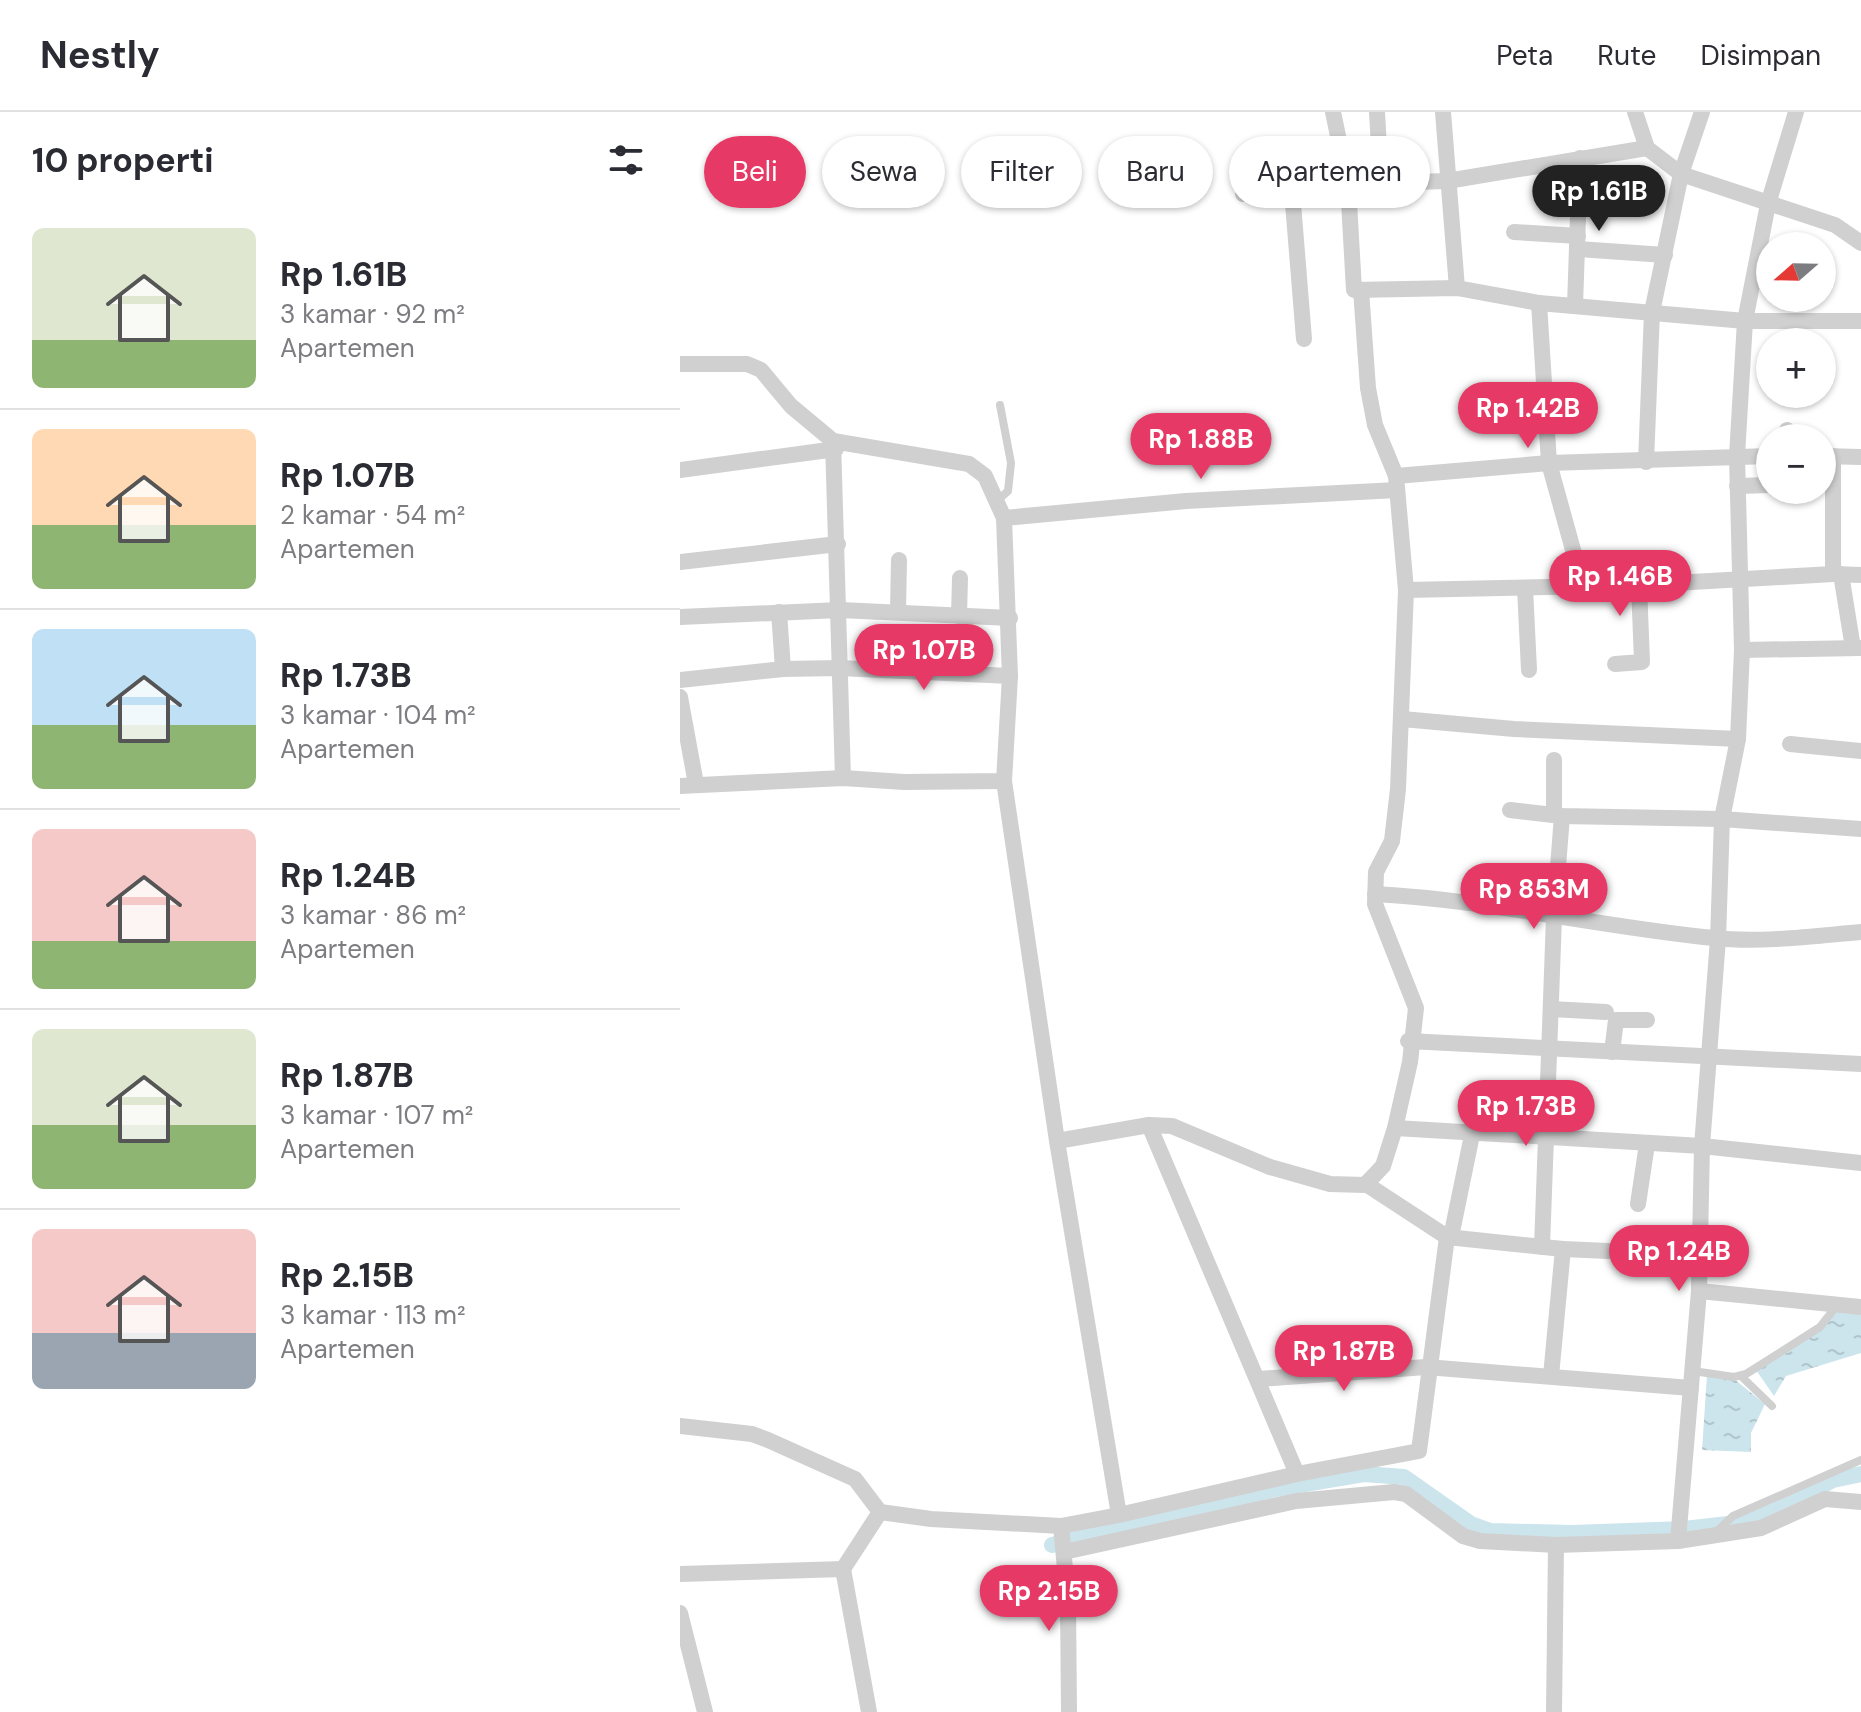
<!DOCTYPE html>
<html lang="id">
<head>
<meta charset="utf-8">
<style>
	:root { --surface:#fff; --page:#f7f7f7; --text:#2b2b33; --muted:#7c7c81; --line:#e1e1e2; --accent:#e63965 }
	body { margin:0; font-family:"DM Sans",sans-serif; background:var(--page); color:var(--text); height:100vh; display:flex; flex-direction:column; font-size:30px; white-space:nowrap }
	* { box-sizing:border-box; margin:0 }
	p { font-size:26px; color:var(--muted) }
	.icon { flex:none; width:44px; height:44px; fill:none; stroke:currentColor; stroke-width:2; stroke-linecap:round; stroke-linejoin:round }
	.map { position:relative; flex:1; overflow:hidden }
	.panel { display:flex; flex-direction:column; background:var(--surface); width:680px }
	.panel>* { flex:none }
	.banner { position:absolute; left:24px; top:24px; width:760px; height:72px; display:flex; gap:16px }
	.needle { width:52px; rotate:250deg }
	.fabs { position:absolute; left:1076px; top:120px; display:grid; gap:16px }
	.fabs a { display:grid; place-items:center; width:80px; height:80px; border-radius:50%; background:var(--surface); box-shadow:0 2px 6px #0004; font-size:40px }
	.price { position:absolute; translate:-50% -68px; padding:0 18px; border-radius:28px; background:var(--accent); color:#fff; font-size:26px; line-height:52px; filter:drop-shadow(0 2px 4px #0008) }
	.price::after { content:''; position:absolute; left:50%; top:48px; width:24px; height:18px; margin-left:-12px; background:inherit; clip-path:polygon(0 0,100% 0,50% 100%) }
	.price.on { background:#222; color:#fff }
	ul { padding:0; list-style:none }
	li { display:flex; align-items:center; gap:24px; height:200px; padding:0 32px }
	li+li { border-top:2px solid var(--line) }
	li span { display:grid; place-items:center; flex:none; width:224px; height:160px; border-radius:12px; color:#555 }
	li>.icon { margin-inline-start:auto }
	span .icon { width:96px; height:96px; fill:#fffc; stroke-width:1 }
	li b { font-size:34px }
	h2 { display:flex; justify-content:space-between; align-items:center; height:96px; padding:0 32px; font-size:34px }
	.chip { padding:0 28px; border-radius:36px; background:var(--surface); box-shadow:0 2px 6px #0004; font-size:28px; line-height:72px }
	.chip.on { background:var(--accent); color:#fff }
	header { display:flex; align-items:center; gap:48px; box-sizing:border-box; height:112px; padding:0 40px; background:var(--surface); border-bottom:2px solid var(--line) }
	header strong { font-size:38px }
	nav { display:flex; gap:44px; margin-inline-start:auto; font-size:28px }
	main { display:flex; flex:1; min-height:0 }
	.map>svg:first-child { display:block }
	.water { fill:url(#water-ripples) }
	.lines { fill:none; stroke-linecap:round; stroke-linejoin:round }
	.canal { stroke:#cce5ec; stroke-width:16 }
	.service { stroke:#d0d0d0; stroke-width:8 }
	.minor { stroke:#d0d0d0; stroke-width:16 }
</style>
</head>
<body>
<header>
<strong>Nestly</strong>
<nav><a>Peta</a><a>Rute</a><a>Disimpan</a></nav>
</header>
<main>
<section class="panel">
<h2>10 properti<svg class="icon" aria-label="filters" viewBox="0 0 24 24"><path d="M4 7h16M4 17h16"/><circle cx="9" cy="7" r="2"/><circle cx="15" cy="17" r="2"/></svg></h2>
<ul>
<li><span style="background:linear-gradient(#dfe7d0 70%,#8fb573 0)"><svg class="icon" aria-label="home" viewBox="0 0 24 24"><path d="M3 11l9-7 9 7M6 9v11h12V9"/></svg></span><div><b>Rp 1.61B</b><p>3 kamar · 92 m²</p><p>Apartemen</p></div></li>
<li><span style="background:linear-gradient(#ffd9b3 60%,#8fb573 0)"><svg class="icon" aria-label="home" viewBox="0 0 24 24"><path d="M3 11l9-7 9 7M6 9v11h12V9"/></svg></span><div><b>Rp 1.07B</b><p>2 kamar · 54 m²</p><p>Apartemen</p></div></li>
<li><span style="background:linear-gradient(#bfe0f5 60%,#8fb573 0)"><svg class="icon" aria-label="home" viewBox="0 0 24 24"><path d="M3 11l9-7 9 7M6 9v11h12V9"/></svg></span><div><b>Rp 1.73B</b><p>3 kamar · 104 m²</p><p>Apartemen</p></div></li>
<li><span style="background:linear-gradient(#f6c9c9 70%,#8fb573 0)"><svg class="icon" aria-label="home" viewBox="0 0 24 24"><path d="M3 11l9-7 9 7M6 9v11h12V9"/></svg></span><div><b>Rp 1.24B</b><p>3 kamar · 86 m²</p><p>Apartemen</p></div></li>
<li><span style="background:linear-gradient(#dfe7d0 60%,#8fb573 0)"><svg class="icon" aria-label="home" viewBox="0 0 24 24"><path d="M3 11l9-7 9 7M6 9v11h12V9"/></svg></span><div><b>Rp 1.87B</b><p>3 kamar · 107 m²</p><p>Apartemen</p></div></li>
<li><span style="background:linear-gradient(#f6c9c9 65%,#9aa5b1 0)"><svg class="icon" aria-label="home" viewBox="0 0 24 24"><path d="M3 11l9-7 9 7M6 9v11h12V9"/></svg></span><div><b>Rp 2.15B</b><p>3 kamar · 113 m²</p><p>Apartemen</p></div></li>
</ul>
</section>
<div class="map">
<svg width="1181" height="1600" viewBox="0 0 1181 1600">
	<defs>
		<pattern id="water-ripples" width="26" height="14" patternUnits="userSpaceOnUse" patternTransform="scale(2)"><rect width="26" height="14" fill="#cce5ec"/><path d="M2 4q2-2 4 0t4 0M15 11q2-2 4 0t4 0" fill="none" stroke="#b0c5cb"/></pattern>
	</defs>
	<rect width="100%" height="100%" fill="#fff"/>
	<g class="water">
		<path d="M 1156,1197 L 1181,1197 L 1181,1241 L 1106,1264 L 1094,1284 L 1076,1258 L 1145,1213 Z"/>
		<path d="M 1027,1263 L 1054,1267 L 1085,1292 L 1071,1321 L 1071,1340 L 1022,1338 Z"/>
	</g>
	<g class="lines">
		<path class="canal" d="M 372,1433 L 595,1377 L 684,1362 L 724,1365 L 791,1412 L 810,1419 L 892,1421 L 1004,1417 L 1057,1411 L 1094,1399 L 1153,1368 L 1181,1362"/>
		<g class="service">
			<path d="M 318,388 L 328,379 L 331,351 L 320,293"/>
			<path d="M 1013,1259 L 1054,1265 L 1066,1262 L 1140,1215 L 1158,1192"/>
			<path d="M 1061,1264 L 1092,1294"/>
			<path d="M 1036,1420 L 1053,1404 L 1181,1348"/>
		</g>
		<g class="minor">
			<path d="M 653,0 L 668,72 L 674,178 L 777,176 L 859,191 L 1065,209 L 1181,209"/>
			<path d="M 697,0 L 701,71"/>
			<path d="M 763,0 L 777,176"/>
			<path d="M 955,0 L 967,36 L 1001,62 L 1155,113 L 1181,131"/>
			<path d="M 1116,0 L 1088,92 L 1065,209 L 1057,344 L 1062,538 L 1058,627 L 1042,707 L 1038,827 L 1022,1034 L 1019,1179 L 998,1429 L 1081,1416 L 1145,1387 L 1181,1390"/>
			<path d="M 612,79 L 624,227"/>
			<path d="M 563,82 L 668,72 L 767,69 L 967,36"/>
			<path d="M 834,120 L 898,124"/>
			<path d="M 898,137 L 985,143"/>
			<path d="M 859,191 L 869,351 L 903,474"/>
			<path d="M 895,194 L 900,46"/>
			<path d="M 0,252 L 67,252 L 81,258 L 111,294 L 153,329 L 289,352 L 305,364 L 324,406 L 330,564 L 324,669 L 224,670 L 163,666 L 0,674"/>
			<path d="M 1106,326 L 1107,318"/>
			<path d="M 153,329 L 163,666"/>
			<path d="M 1142,344 L 1181,345"/>
			<path d="M 966,350 L 972,200 L 1001,62 L 1022,0"/>
			<path d="M 0,358 L 156,337"/>
			<path d="M 716,364 L 869,351 L 1090,344"/>
			<path d="M 1057,374 L 1090,373"/>
			<path d="M 324,406 L 506,389 L 717,378"/>
			<path d="M 0,450 L 158,432"/>
			<path d="M 1153,462 L 1181,463"/>
			<path d="M 1161,462 L 1173,536"/>
			<path d="M 845,476 L 849,558"/>
			<path d="M 726,478 L 959,473 L 1153,462 L 1153,344"/>
			<path d="M 218,499 L 219,448"/>
			<path d="M 99,500 L 103,557"/>
			<path d="M 279,504 L 280,466"/>
			<path d="M 0,505 L 160,498 L 330,506"/>
			<path d="M 1062,538 L 1181,536"/>
			<path d="M 935,552 L 962,550 L 959,473"/>
			<path d="M 0,568 L 103,557 L 160,556 L 330,564"/>
			<path d="M 0,585 L 16,672"/>
			<path d="M 722,607 L 834,617 L 1058,627"/>
			<path d="M 1110,632 L 1181,639"/>
			<path d="M 874,648 L 874,702"/>
			<path d="M 830,698 L 882,704 L 1042,707 L 1181,717"/>
			<path d="M 695,782 C 809,788 921,815 1034,826 C 1082,831 1134,824 1181,820"/>
			<path d="M 871,897 L 926,900"/>
			<path d="M 728,929 L 1181,952"/>
			<path d="M 932,940 L 936,908 L 967,908"/>
			<path d="M 469,1013 L 617,1362"/>
			<path d="M 715,1016 L 1022,1034 L 1181,1051"/>
			<path d="M 377,1029 L 469,1013 L 492,1014 L 590,1055 L 650,1072 L 685,1073 L 703,1054 L 715,1016 L 730,950 L 736,896 L 695,792 L 696,760 L 712,729 L 718,677 L 726,478 L 716,364 L 695,313 L 688,276 L 681,178"/>
			<path d="M 958,1092 L 967,1032"/>
			<path d="M 767,1125 L 883,1137 L 1018,1143"/>
			<path d="M 771,1125 L 792,1023"/>
			<path d="M 862,1135 L 874,805 L 882,704"/>
			<path d="M 1019,1179 L 1181,1195"/>
			<path d="M 871,1264 L 883,1137"/>
			<path d="M 579,1267 L 746,1255 L 1011,1276"/>
			<path d="M 0,1314 L 72,1322 L 88,1328 L 175,1367 L 200,1400 L 251,1407 L 381,1414 L 439,1403 L 377,1029 L 324,669"/>
			<path d="M 439,1403 L 617,1362 L 739,1339 L 767,1125 L 686,1072"/>
			<path d="M 381,1414 L 388,1489 L 389,1600"/>
			<path d="M 384,1440 L 616,1389 L 714,1380 L 726,1382 L 783,1424 L 800,1429 L 876,1433 L 998,1429"/>
			<path d="M 0,1462 L 163,1457"/>
			<path d="M 0,1501 L 25,1600"/>
			<path d="M 189,1600 L 163,1457 L 200,1400"/>
			<path d="M 874,1600 L 876,1433"/>
		</g>
	</g>
</svg>
<div class="fabs">
<a><svg class="needle" viewBox="-14 -14 28 28"><path d="M0-13l5 13h-10z" fill="#e53935"/><path d="M0 13l5-13h-10z" fill="#7c7c81"/></svg></a>
<a>+</a>
<a>−</a>
</div>
<b class="price on" style="left:919px;top:121px">Rp 1.61B</b>
<b class="price" style="left:848px;top:338px">Rp 1.42B</b>
<b class="price" style="left:521px;top:369px">Rp 1.88B</b>
<b class="price" style="left:940px;top:506px">Rp 1.46B</b>
<b class="price" style="left:244px;top:580px">Rp 1.07B</b>
<b class="price" style="left:854px;top:819px">Rp 853M</b>
<b class="price" style="left:846px;top:1036px">Rp 1.73B</b>
<b class="price" style="left:999px;top:1181px">Rp 1.24B</b>
<b class="price" style="left:664px;top:1281px">Rp 1.87B</b>
<b class="price" style="left:369px;top:1521px">Rp 2.15B</b>
<div class="banner">
<a class="chip on">Beli</a>
<a class="chip">Sewa</a>
<a class="chip">Filter</a>
<a class="chip">Baru</a>
<a class="chip">Apartemen</a>
</div>
</div>
</main>
</body>
</html>
